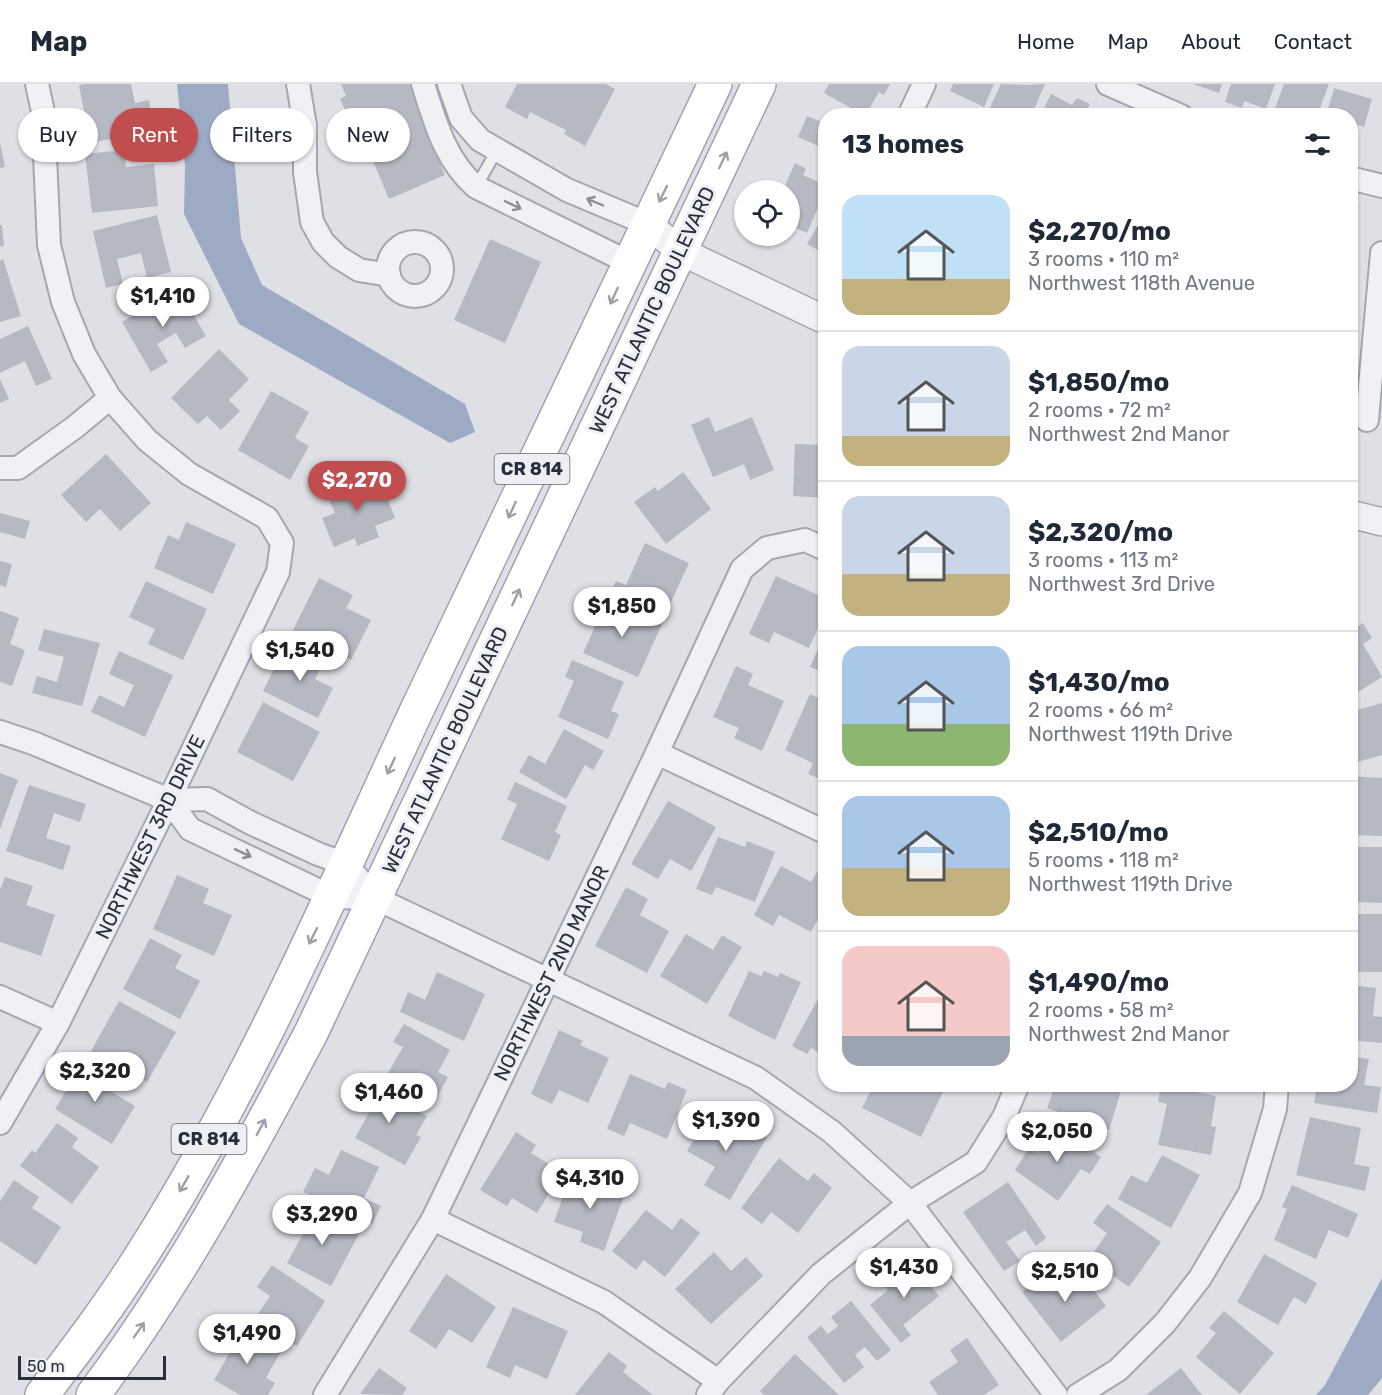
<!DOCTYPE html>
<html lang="en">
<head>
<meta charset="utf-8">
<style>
	:root { --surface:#fff; --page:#f2f2f3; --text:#1f2937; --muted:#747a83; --line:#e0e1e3; --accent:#c24d4f }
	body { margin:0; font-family:Rubik,sans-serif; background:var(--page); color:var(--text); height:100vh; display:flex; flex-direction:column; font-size:22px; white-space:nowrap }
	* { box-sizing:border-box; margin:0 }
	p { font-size:20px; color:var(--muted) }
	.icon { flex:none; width:33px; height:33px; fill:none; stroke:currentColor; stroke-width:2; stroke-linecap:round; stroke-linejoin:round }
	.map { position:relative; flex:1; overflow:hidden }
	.side { position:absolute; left:818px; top:24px; width:540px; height:984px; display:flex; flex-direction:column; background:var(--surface); border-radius:24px; box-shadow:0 2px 4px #0004 }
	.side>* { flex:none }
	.guide { position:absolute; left:18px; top:24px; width:570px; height:54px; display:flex; gap:12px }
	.tools { position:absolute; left:734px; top:96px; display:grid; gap:12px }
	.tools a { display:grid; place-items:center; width:66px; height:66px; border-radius:50%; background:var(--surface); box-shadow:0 2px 4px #0004; font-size:30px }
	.scale { position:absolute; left:18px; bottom:15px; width:148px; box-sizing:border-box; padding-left:6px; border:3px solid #292d3c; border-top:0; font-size:16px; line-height:21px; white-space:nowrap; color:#292d3c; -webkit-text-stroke:4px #edeff4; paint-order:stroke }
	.price { position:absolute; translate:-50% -51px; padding:0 14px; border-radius:21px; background:#fff; color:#222; font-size:20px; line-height:39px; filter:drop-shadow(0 2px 3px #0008) }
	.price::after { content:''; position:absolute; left:50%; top:36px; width:18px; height:14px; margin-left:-9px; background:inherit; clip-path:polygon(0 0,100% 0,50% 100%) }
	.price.current { background:var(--accent); color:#fff }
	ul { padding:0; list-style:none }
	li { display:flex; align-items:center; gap:18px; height:150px; padding:0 24px }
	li+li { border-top:2px solid var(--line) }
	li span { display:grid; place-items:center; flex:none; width:168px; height:120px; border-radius:18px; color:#555 }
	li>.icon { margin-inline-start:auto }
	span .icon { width:72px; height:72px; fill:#fffc; stroke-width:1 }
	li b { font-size:26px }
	h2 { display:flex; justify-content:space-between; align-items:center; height:72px; padding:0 24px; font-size:26px }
	.pill { padding:0 21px; border-radius:27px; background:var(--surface); box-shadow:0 2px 4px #0004; font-size:21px; line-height:54px }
	.pill.current { background:var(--accent); color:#fff }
	header { display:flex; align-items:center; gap:36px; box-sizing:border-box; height:84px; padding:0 30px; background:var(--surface); border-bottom:2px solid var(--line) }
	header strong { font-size:28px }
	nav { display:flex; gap:33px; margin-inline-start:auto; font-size:21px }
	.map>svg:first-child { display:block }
	.water { fill:#9caac4 }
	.building { fill:#b6b9c3 }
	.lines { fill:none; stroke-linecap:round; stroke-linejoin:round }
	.service-casing { stroke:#a4a7b0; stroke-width:14 }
	.minor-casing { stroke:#a4a7b0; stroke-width:26 }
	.tertiary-casing { stroke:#a4a7b0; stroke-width:30 }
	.primary-casing { stroke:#9ea3b1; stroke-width:36 }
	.service { stroke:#f0f1f5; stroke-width:10 }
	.minor { stroke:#f0f1f5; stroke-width:22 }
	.tertiary { stroke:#f0f1f5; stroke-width:27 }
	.primary { stroke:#fff; stroke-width:33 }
	.oneway { stroke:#9fa0a7 }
	.oneway2 { stroke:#8c8f98 }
	.labels { text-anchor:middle; stroke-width:6; stroke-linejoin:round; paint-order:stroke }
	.shield { fill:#edeff4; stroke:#646773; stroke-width:1.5 }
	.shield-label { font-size:18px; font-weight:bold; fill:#292d3c }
	.street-label { font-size:20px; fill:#292d3c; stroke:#edeff4 }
</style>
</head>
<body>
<header>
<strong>Map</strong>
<nav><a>Home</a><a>Map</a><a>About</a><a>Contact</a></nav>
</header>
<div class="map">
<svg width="1382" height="1311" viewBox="0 0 1382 1311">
	<rect width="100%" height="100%" fill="#dee0e6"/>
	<g class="water">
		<path d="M 177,0 L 228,0 L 241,154 L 262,201 L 465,320 L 475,348 L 450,359 L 239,240 L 184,130 L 185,83 Z"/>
		<path d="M 1382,1194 L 1382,1294 L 1368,1311 L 1316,1311 L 1325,1301 Z"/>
	</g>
	<g class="building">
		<path d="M 86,0 L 131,0 L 135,19 L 149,16 L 154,46 L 90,59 L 79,1 Z"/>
		<path d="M 341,0 L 411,0 L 422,25 L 418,26 L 445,91 L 389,115 L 360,46 L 355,48 L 340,15 L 346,12 Z"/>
		<path d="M 517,0 L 606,0 L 615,5 L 585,62 L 564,50 L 566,46 L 530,28 L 527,35 L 505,23 Z"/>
		<path d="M 829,0 L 890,0 L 884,11 L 879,8 L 865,32 L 824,9 Z"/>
		<path d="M 953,0 L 994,0 L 984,23 L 950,7 Z"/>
		<path d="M 1001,0 L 1028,1 L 1045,0 L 1031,32 L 986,32 Z"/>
		<path d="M 1193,0 L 1222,0 L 1219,9 Z"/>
		<path d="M 1231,0 L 1275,0 L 1266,25 L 1244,17 L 1242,24 L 1225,18 Z"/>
		<path d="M 1284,0 L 1329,0 L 1317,32 L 1273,30 Z"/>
		<path d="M 1334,4 L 1372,15 L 1364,43 L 1350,38 L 1350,32 L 1326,32 Z"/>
		<path d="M 1051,10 L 1072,21 L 1077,14 L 1090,20 L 1083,32 L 1040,32 Z"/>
		<path d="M 807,32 L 822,38 L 825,33 L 825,65 L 798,53 Z"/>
		<path d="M 0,58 L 5,83 L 0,84 Z"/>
		<path d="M 124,66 L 126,83 L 154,80 L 158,122 L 92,129 L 85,70 Z"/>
		<path d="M 795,79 L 806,85 L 803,91 L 825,101 L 825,107 L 807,149 L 789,141 L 789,106 L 783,106 Z"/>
		<path d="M 1350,119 L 1359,123 L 1350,147 Z"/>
		<path d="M 825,129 L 825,170 L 807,160 Z"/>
		<path d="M 157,131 L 171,188 L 147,194 L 141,169 L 117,175 L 123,200 L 106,204 L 93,147 Z"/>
		<path d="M 0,141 L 2,141 L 4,162 L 0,163 Z"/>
		<path d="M 490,155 L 541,178 L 505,259 L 454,236 Z"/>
		<path d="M 3,175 L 21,232 L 0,238 L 0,177 Z"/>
		<path d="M 178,205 L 206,252 L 185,264 L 176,249 L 157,260 L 168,278 L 151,288 L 122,238 Z"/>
		<path d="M 28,242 L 52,295 L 36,302 L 25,277 L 0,289 L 0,255 Z"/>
		<path d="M 219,265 L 249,295 L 229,316 L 240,327 L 221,346 L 207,332 L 198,340 L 171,314 Z"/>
		<path d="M 0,295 L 9,315 L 0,319 Z"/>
		<path d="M 271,307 L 309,328 L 295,354 L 309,362 L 290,396 L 238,366 Z"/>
		<path d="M 709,333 L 715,348 L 752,333 L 774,386 L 750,396 L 744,380 L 713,393 L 691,341 Z"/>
		<path d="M 795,360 L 825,361 L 825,414 L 793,412 Z"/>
		<path d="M 106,370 L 151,419 L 120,447 L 100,425 L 86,438 L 61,411 Z"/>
		<path d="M 683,388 L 711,425 L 666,460 L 634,418 L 655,403 L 658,407 Z"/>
		<path d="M 368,389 L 375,409 L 384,405 L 395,434 L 375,442 L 379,453 L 357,462 L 355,454 L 334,463 L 322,434 L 335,429 L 325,407 Z"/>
		<path d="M 0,429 L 30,437 L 25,455 L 0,448 Z"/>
		<path d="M 186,438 L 236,460 L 213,510 L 154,484 L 168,451 L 179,456 Z"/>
		<path d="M 645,459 L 689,479 L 664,533 L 610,508 L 616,497 L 626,501 Z"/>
		<path d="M 0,477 L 12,480 L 6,503 L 0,501 Z"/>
		<path d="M 776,492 L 825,514 L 825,528 L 809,564 L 774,548 L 769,559 L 749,550 Z"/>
		<path d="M 319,494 L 353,511 L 346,524 L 371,536 L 351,576 L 293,546 Z"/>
		<path d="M 146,497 L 207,525 L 183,576 L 148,560 L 155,545 L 129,533 Z"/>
		<path d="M 607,516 L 662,540 L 638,593 L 583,569 Z"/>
		<path d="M 0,527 L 19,534 L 10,560 L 25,566 L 12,602 L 0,598 Z"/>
		<path d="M 1363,539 L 1372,554 L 1363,560 L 1382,593 L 1350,613 L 1350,548 Z"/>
		<path d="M 44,545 L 100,559 L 82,622 L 32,609 L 37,592 L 57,598 L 64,573 L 38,566 Z"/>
		<path d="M 825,549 L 825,589 L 810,583 Z"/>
		<path d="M 295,559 L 325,574 L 315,595 L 333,604 L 318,634 L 263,607 L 275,583 L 282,586 Z"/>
		<path d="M 119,567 L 173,591 L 145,653 L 91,628 L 99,611 L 124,623 L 134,601 L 109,590 Z"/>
		<path d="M 572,576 L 624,598 L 611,627 L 619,630 L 608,655 L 558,633 L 574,597 L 565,593 Z"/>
		<path d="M 736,582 L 753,590 L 748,601 L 784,617 L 762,667 L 734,654 L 739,644 L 713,633 Z"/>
		<path d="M 810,610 L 825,617 L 825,625 L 822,632 L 825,633 L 825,697 L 808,690 L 813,679 L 785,666 Z"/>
		<path d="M 263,618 L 320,648 L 293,697 L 237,668 Z"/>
		<path d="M 1382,619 L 1382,671 L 1350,680 L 1350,628 Z"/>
		<path d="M 564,645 L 604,667 L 593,686 L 585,681 L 566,715 L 519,688 L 529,671 L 545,680 Z"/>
		<path d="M 0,689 L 18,696 L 0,745 Z"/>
		<path d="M 1350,692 L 1382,694 L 1382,752 L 1350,751 Z"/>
		<path d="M 515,698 L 567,722 L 555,748 L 561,751 L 549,777 L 501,755 L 517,720 L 507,715 Z"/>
		<path d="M 29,701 L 86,720 L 80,738 L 54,729 L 46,754 L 71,762 L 63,786 L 6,767 Z"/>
		<path d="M 668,717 L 716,743 L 691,787 L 670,775 L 658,795 L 631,780 Z"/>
		<path d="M 718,753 L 745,763 L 747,757 L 775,768 L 755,818 L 716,803 L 712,811 L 696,805 Z"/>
		<path d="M 1350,763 L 1382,763 L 1382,819 L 1350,818 Z"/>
		<path d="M 781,782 L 811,798 L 817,788 L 825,792 L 825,822 L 811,848 L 779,831 L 773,842 L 754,831 Z"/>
		<path d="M 177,791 L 209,805 L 203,819 L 232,831 L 214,872 L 153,845 Z"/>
		<path d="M 5,793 L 33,802 L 26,821 L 55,831 L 41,872 L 0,858 L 0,806 Z"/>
		<path d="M 626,803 L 648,815 L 640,831 L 669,847 L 647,889 L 595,862 Z"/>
		<rect x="1350" y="830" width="32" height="58"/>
		<path d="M 686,850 L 713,866 L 722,851 L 742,863 L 707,920 L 660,892 Z"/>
		<path d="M 150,854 L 182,871 L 175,884 L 200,897 L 180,935 L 123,905 Z"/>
		<path d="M 749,887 L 761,892 L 764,887 L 778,893 L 780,889 L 801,898 L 775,956 L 728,932 Z"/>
		<path d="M 437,888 L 485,910 L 464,957 L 400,928 L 408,908 L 425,916 Z"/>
		<path d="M 1350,901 L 1376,904 L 1373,932 L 1382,933 L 1382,959 L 1350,956 Z"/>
		<path d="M 818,915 L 825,918 L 825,986 L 819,983 L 825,972 L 811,964 L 807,970 L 792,962 Z"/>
		<path d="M 119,917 L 176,948 L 147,998 L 91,967 Z"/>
		<path d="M 404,940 L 450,966 L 438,988 L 448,993 L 433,1021 L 385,994 L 403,963 L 393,958 Z"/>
		<path d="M 559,946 L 583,957 L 580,961 L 609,974 L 588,1019 L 559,1006 L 552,1020 L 531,1010 Z"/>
		<path d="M 1350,972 L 1369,975 L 1364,1001 L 1381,1003 L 1377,1029 L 1314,1019 L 1317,1000 L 1350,1000 Z"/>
		<path d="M 85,976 L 115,994 L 108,1006 L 135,1022 L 112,1060 L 55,1025 Z"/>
		<path d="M 630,990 L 665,1005 L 668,998 L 687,1006 L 667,1055 L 630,1039 L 624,1052 L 607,1045 Z"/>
		<path d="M 364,998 L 427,1032 L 416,1051 L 421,1053 L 405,1081 L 355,1054 L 370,1027 L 353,1018 Z"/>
		<path d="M 874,1000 L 947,1000 L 921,1053 L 862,1024 Z"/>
		<path d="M 1070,1000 L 1123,1000 L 1109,1046 L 1047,1024 L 1055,1001 L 1069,1006 Z"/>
		<path d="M 1161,1001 L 1216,1012 L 1211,1042 L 1216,1043 L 1211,1071 L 1158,1061 L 1167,1020 L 1158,1018 Z"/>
		<path d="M 711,1027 L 745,1047 L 748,1042 L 767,1053 L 730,1116 L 704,1101 L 715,1083 L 687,1067 Z"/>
		<path d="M 1310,1033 L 1361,1044 L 1354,1080 L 1370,1083 L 1365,1107 L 1296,1091 Z"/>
		<path d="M 57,1039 L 78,1054 L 72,1063 L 99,1083 L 72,1120 L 20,1082 L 32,1066 L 35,1069 Z"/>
		<path d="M 1054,1042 L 1101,1073 L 1090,1090 L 1081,1085 L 1058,1117 L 1015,1086 L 1030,1062 L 1038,1069 Z"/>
		<path d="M 516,1048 L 536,1061 L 531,1069 L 562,1088 L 537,1129 L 512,1114 L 507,1122 L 480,1106 Z"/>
		<path d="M 341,1066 L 379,1083 L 364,1114 L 381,1122 L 372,1140 L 303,1108 L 315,1084 L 329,1091 Z"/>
		<path d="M 1162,1071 L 1200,1091 L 1171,1144 L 1118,1115 L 1131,1091 L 1147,1099 Z"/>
		<path d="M 779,1074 L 808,1097 L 814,1089 L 832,1104 L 798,1149 L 771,1128 L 762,1140 L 741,1124 Z"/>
		<path d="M 571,1089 L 625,1109 L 604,1167 L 580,1158 L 583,1148 L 554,1138 Z"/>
		<path d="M 14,1096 L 39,1113 L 32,1124 L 61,1143 L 36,1181 L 0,1157 L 0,1117 Z"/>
		<path d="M 1008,1098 L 1046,1154 L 1036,1162 L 1025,1146 L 1006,1158 L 1020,1177 L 1004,1187 L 963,1128 Z"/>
		<path d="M 1292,1101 L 1358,1130 L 1348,1154 L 1329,1146 L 1316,1175 L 1274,1156 L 1287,1125 L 1282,1123 Z"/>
		<path d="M 1107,1120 L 1161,1158 L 1129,1203 L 1089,1175 L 1107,1149 L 1093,1139 Z"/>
		<path d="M 305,1121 L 359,1150 L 331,1202 L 287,1179 L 306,1144 L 296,1139 Z"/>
		<path d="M 646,1126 L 672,1146 L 681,1134 L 700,1149 L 665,1193 L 644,1176 L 636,1186 L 612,1167 Z"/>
		<path d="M 714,1168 L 731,1187 L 746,1173 L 763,1192 L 711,1240 L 675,1205 Z"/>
		<path d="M 1264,1170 L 1317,1199 L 1306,1220 L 1294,1213 L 1278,1241 L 1237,1218 Z"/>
		<path d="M 906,1172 L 939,1212 L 903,1241 L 911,1251 L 901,1259 L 870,1221 L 888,1206 L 885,1203 L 899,1192 L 892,1183 Z"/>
		<path d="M 272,1181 L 325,1217 L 297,1262 L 256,1233 L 270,1212 L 257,1203 Z"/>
		<path d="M 1075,1182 L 1106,1222 L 1061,1258 L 1022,1208 L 1038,1196 L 1045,1205 Z"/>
		<path d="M 446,1190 L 496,1223 L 472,1259 L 449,1245 L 436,1265 L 409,1247 Z"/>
		<path d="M 851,1217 L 891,1266 L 877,1277 L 865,1263 L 855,1271 L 864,1283 L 844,1299 L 807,1253 L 821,1242 L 828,1250 L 838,1242 L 831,1233 Z"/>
		<path d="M 513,1223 L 568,1247 L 547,1295 L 515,1281 L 510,1294 L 486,1283 Z"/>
		<path d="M 1224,1227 L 1274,1269 L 1240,1310 L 1196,1273 L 1216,1249 L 1209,1244 Z"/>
		<path d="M 232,1241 L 280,1269 L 266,1294 L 275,1299 L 268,1311 L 240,1311 L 214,1296 L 232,1265 L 221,1259 Z"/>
		<path d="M 967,1254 L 999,1301 L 984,1311 L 938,1311 L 929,1298 L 958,1278 L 950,1266 Z"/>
		<path d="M 609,1268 L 627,1282 L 623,1288 L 653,1311 L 575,1311 Z"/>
		<path d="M 795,1270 L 839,1311 L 764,1311 L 760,1307 Z"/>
		<path d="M 379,1284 L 407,1304 L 402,1311 L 360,1310 Z"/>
		<path d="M 1181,1284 L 1202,1311 L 1146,1311 Z"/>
	</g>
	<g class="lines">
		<defs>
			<path id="service" d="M 476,103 L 497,66"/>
			<g id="minor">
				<path d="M 298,0 L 305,42 L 305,88 L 312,138 L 323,158 L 338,173 L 359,186 L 389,191"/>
				<path d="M 423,0 C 435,38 445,76 476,103 L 630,179"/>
				<path d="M 449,0 L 461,34 L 480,56 L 567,106 L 648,140"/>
				<path d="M 1108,0 L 1181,32"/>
				<path d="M 909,32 L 924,0"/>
				<path d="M 1350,94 L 1382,102"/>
				<circle cx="415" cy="185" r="27"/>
				<path d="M 1367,336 L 1382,169"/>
				<path d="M 0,384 L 18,384 L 75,343 L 110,314"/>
				<path d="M 0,648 L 33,659 L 169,716 L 207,715 L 251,739 L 318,770 L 346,780 L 375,814 L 756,994 L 832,1048 L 910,1119 L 1056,1311"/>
				<path d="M 657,669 L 825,748"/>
				<path d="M 169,716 L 190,745 L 332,813 L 375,814"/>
				<path d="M 0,913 L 58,939"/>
				<path d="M 0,1039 L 58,939 L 169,716 L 278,488 L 282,459 L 267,434 L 189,390 L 147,356 L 110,314 L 84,270 L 63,218 L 49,161 L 43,28 L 37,0"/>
				<path d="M 433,1135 L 604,1218 L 718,1297"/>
				<path d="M 325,1311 L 433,1135 L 657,669 L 742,485 L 767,464 L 805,456 L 825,465"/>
				<path d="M 708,1311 L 718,1297 L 821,1190 L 910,1119 L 976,1078 L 1004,1033 L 1018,1000"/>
				<path d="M 1078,1311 L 1118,1286 L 1165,1239 L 1200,1194 L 1250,1109 L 1275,1025 L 1277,1000"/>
			</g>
			<g id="tertiary">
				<path d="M 648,140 L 680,167 L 825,236"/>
				<path d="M 1350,430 L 1382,438"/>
			</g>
			<g id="primary">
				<path d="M 42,1311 C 76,1266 111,1220 141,1172 C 250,1001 330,813 415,630 C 514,419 616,210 715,0"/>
				<path d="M 93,1311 C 178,1198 245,1074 311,949 L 759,0"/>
			</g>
		</defs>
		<use href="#service" class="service-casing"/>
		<use href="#minor" class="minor-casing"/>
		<use href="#tertiary" class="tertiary-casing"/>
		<use href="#primary" class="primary-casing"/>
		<use href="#service" class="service"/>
		<use href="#minor" class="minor"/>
		<use href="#tertiary" class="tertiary"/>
		<use href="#primary" class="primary"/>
	</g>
	<defs><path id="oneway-shaft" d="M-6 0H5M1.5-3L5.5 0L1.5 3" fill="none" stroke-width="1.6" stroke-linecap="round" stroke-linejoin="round" transform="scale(1.5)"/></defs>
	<g class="oneway">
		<use href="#oneway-shaft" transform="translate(723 76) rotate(-65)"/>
		<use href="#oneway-shaft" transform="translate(663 110) rotate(116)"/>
		<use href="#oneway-shaft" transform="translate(614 212) rotate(115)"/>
		<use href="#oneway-shaft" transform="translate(512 426) rotate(115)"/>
		<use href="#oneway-shaft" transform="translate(516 513) rotate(-65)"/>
		<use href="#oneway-shaft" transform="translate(391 682) rotate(115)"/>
		<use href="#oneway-shaft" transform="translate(313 852) rotate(117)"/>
		<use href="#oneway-shaft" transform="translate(261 1043) rotate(-62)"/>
		<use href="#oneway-shaft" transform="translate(184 1100) rotate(120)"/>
		<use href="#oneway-shaft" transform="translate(139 1246) rotate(-55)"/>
	</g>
	<g class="oneway2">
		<use href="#oneway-shaft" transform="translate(595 118) rotate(-157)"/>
		<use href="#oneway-shaft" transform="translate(513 121) rotate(26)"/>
		<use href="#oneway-shaft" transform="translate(243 769) rotate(25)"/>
	</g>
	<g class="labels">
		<g class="shield">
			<rect x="494.5" y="370" width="75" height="30" rx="4.5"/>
			<rect x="171.5" y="1040" width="75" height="30" rx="4.5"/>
		</g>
		<g class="shield-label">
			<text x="532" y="391">CR 814</text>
			<text x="209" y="1061">CR 814</text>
		</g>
		<g class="street-label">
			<text transform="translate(652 226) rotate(-65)" y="7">WEST ATLANTIC BOULEVARD</text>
			<text transform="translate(445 666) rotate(-65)" y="7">WEST ATLANTIC BOULEVARD</text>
			<text transform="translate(150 753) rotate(-64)" y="7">NORTHWEST 3RD DRIVE</text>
			<text transform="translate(551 889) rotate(-64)" y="7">NORTHWEST 2ND MANOR</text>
		</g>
	</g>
</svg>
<div class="tools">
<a><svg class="icon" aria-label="locate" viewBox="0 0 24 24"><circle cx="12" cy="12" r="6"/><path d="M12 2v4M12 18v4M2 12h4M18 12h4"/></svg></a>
</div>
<div class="scale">50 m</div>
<b class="price" style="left:163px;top:244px">$1,410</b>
<b class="price current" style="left:357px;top:428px">$2,270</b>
<b class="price" style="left:622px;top:554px">$1,850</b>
<b class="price" style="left:300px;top:598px">$1,540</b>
<b class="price" style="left:95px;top:1019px">$2,320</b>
<b class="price" style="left:389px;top:1040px">$1,460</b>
<b class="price" style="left:726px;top:1068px">$1,390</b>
<b class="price" style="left:1057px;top:1079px">$2,050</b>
<b class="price" style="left:590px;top:1126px">$4,310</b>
<b class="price" style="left:322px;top:1162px">$3,290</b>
<b class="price" style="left:904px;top:1215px">$1,430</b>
<b class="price" style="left:1065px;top:1219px">$2,510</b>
<b class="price" style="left:247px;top:1281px">$1,490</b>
<div class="guide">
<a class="pill">Buy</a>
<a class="pill current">Rent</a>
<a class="pill">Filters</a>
<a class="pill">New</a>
</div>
<section class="side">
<h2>13 homes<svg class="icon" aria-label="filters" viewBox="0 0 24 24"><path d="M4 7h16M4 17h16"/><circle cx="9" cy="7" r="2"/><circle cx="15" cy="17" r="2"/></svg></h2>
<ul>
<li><span style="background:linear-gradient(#bfe0f5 70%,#c2b280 0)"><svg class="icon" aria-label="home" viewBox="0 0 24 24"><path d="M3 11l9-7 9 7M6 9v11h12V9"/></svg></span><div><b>$2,270/mo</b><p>3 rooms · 110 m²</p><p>Northwest 118th Avenue</p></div></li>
<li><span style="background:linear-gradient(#c9d6e8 75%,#c2b280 0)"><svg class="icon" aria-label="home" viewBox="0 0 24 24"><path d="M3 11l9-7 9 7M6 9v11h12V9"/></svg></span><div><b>$1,850/mo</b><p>2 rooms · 72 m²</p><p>Northwest 2nd Manor</p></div></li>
<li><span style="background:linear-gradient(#c9d6e8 65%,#c2b280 0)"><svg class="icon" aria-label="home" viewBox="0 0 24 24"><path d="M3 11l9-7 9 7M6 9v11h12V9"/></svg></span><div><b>$2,320/mo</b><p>3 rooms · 113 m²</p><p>Northwest 3rd Drive</p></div></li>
<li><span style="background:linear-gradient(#a9c7e8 65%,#8fb573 0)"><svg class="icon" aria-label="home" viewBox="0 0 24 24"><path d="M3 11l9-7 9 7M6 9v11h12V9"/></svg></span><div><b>$1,430/mo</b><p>2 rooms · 66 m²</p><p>Northwest 119th Drive</p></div></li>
<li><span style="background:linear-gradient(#a9c7e8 60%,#c2b280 0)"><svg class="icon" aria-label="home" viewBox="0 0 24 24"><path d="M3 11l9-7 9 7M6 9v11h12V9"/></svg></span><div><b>$2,510/mo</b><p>5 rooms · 118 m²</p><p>Northwest 119th Drive</p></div></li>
<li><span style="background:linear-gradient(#f6c9c9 75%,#9aa5b1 0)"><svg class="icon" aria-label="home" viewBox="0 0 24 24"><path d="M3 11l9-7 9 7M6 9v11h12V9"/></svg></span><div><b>$1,490/mo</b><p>2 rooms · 58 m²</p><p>Northwest 2nd Manor</p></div></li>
</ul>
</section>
</div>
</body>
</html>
